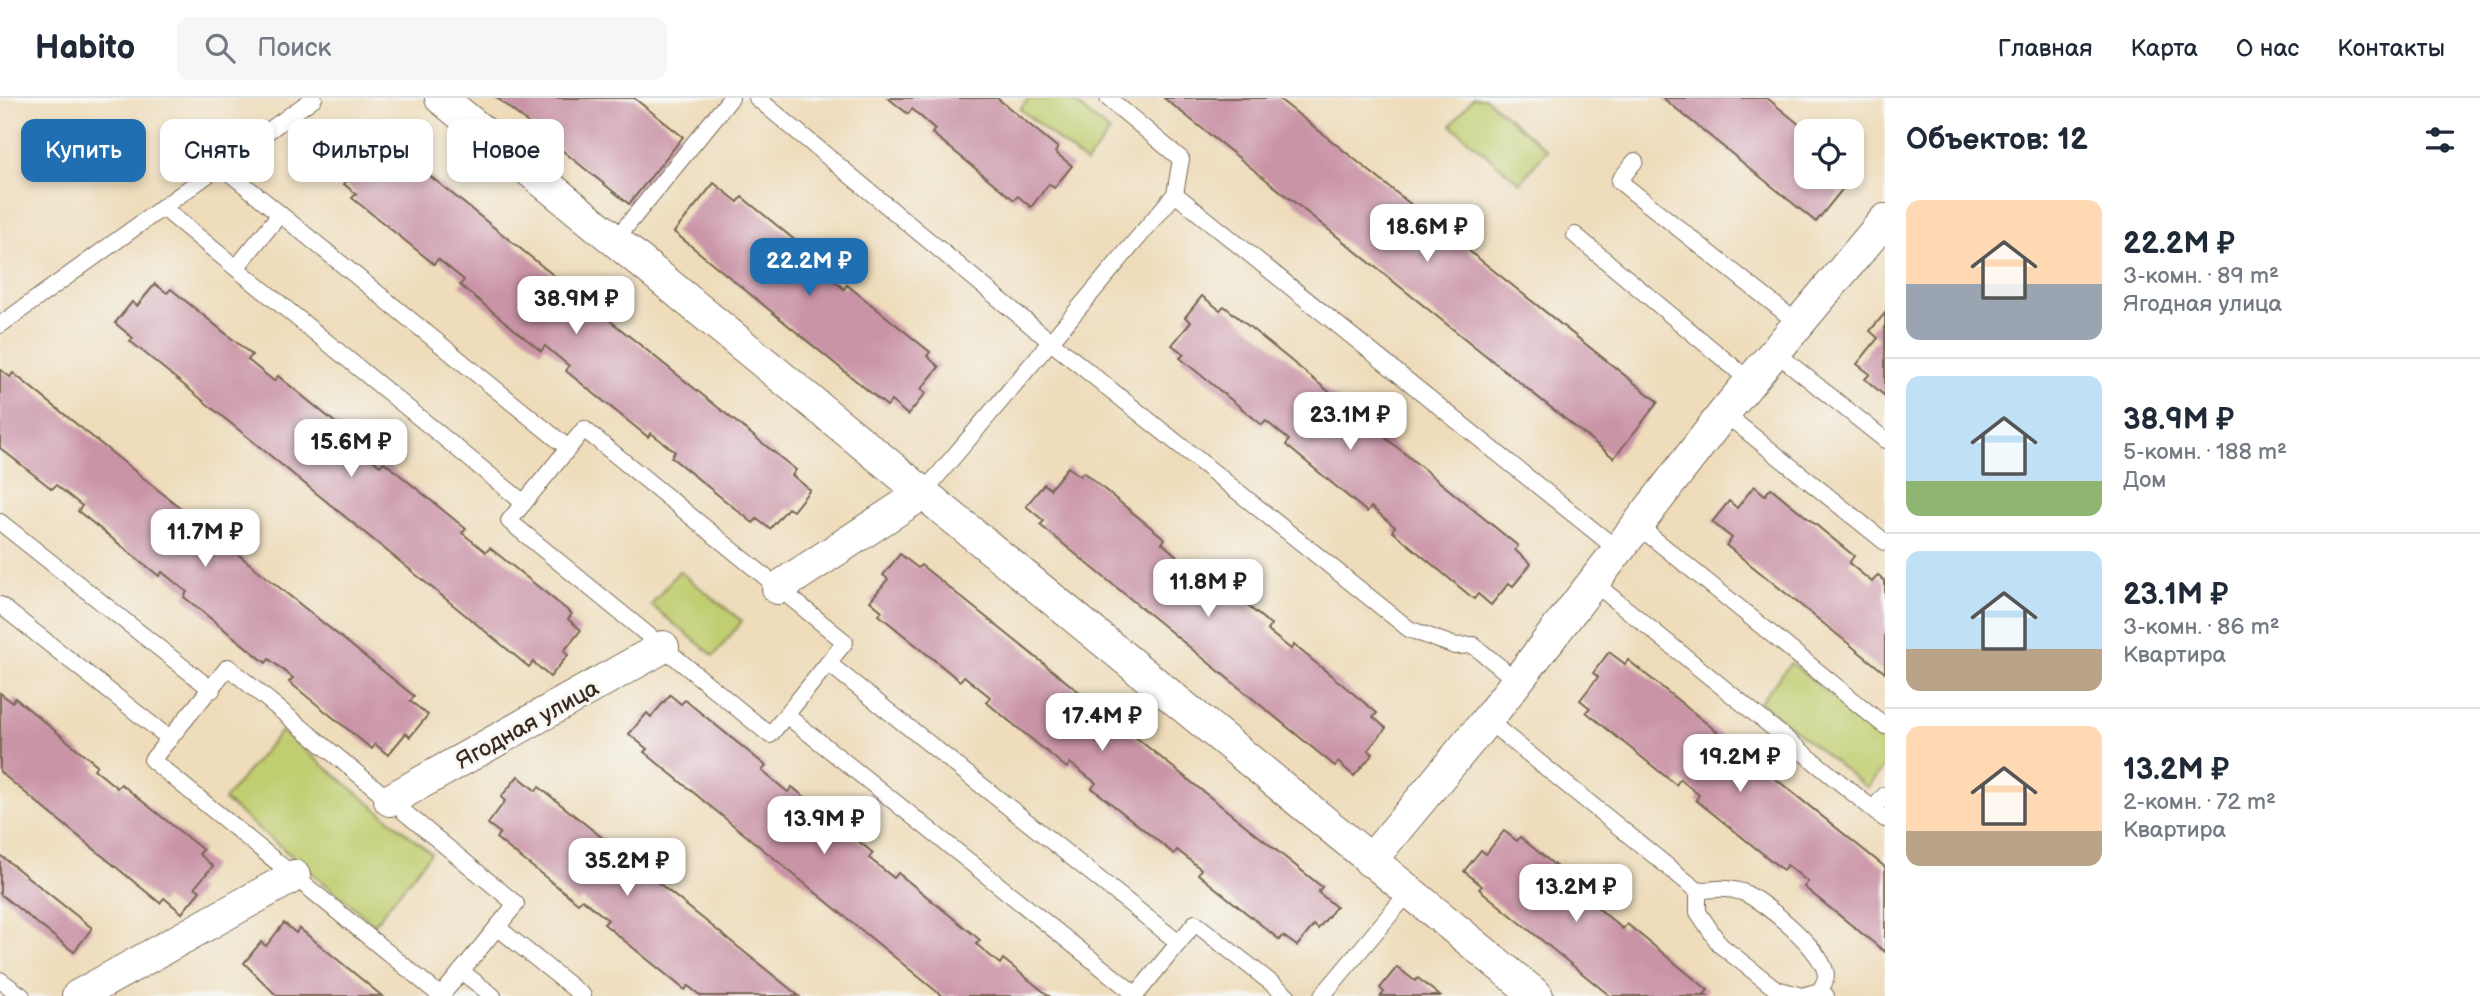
<!DOCTYPE html>
<html lang="ru">
<head>
<meta charset="utf-8">
<style>
	:root { --surface:#fff; --page:#f6f6f7; --text:#1f2937; --muted:#747a83; --line:#e0e1e3; --accent:#1f6fb2 }
	body { margin:0; font-family:"Balsamiq Sans",sans-serif; background:var(--page); color:var(--text); height:100vh; display:flex; flex-direction:column; font-size:26px; white-space:nowrap }
	* { box-sizing:border-box; margin:0 }
	p { font-size:23px; color:var(--muted) }
	.icon { flex:none; width:38px; height:38px; fill:none; stroke:currentColor; stroke-width:2; stroke-linecap:round; stroke-linejoin:round }
	.map { position:relative; flex:1; overflow:hidden }
	.side { display:flex; flex-direction:column; background:var(--surface); width:595px }
	.side>* { flex:none }
	.guide { position:absolute; left:21px; top:21px; width:665px; height:63px; display:flex; gap:14px }
	.buttons { position:absolute; left:1794px; top:21px; display:grid; gap:14px }
	.buttons a { display:grid; place-items:center; width:70px; height:70px; border-radius:14px; background:var(--surface); box-shadow:0 4px 10px #0003; font-size:35px }
	.price { position:absolute; translate:-50% -60px; padding:0 16px; border-radius:14px; background:#fff; color:#222; font-size:23px; line-height:46px; filter:drop-shadow(0 2px 4px #0008) }
	.price::after { content:''; position:absolute; left:50%; top:42px; width:21px; height:16px; margin-left:-10px; background:inherit; clip-path:polygon(0 0,100% 0,50% 100%) }
	.price.current { background:var(--accent); color:#fff }
	ul { padding:0; list-style:none }
	li { display:flex; align-items:center; gap:21px; height:175px; padding:0 21px }
	li+li { border-top:2px solid var(--line) }
	li span { display:grid; place-items:center; flex:none; width:196px; height:140px; border-radius:14px; color:#555 }
	li>.icon { margin-inline-start:auto }
	span .icon { width:84px; height:84px; fill:#fffc; stroke-width:1 }
	li b { font-size:30px }
	h2 { display:flex; justify-content:space-between; align-items:center; height:84px; padding:0 21px; font-size:30px }
	.pill { padding:0 24px; border-radius:14px; background:var(--surface); box-shadow:0 4px 10px #0003; font-size:24px; line-height:63px }
	.pill.current { background:var(--accent); color:#fff }
	header { display:flex; align-items:center; gap:42px; box-sizing:border-box; height:98px; padding:0 35px; background:var(--surface); border-bottom:2px solid var(--line) }
	header strong { font-size:33px }
	nav { display:flex; gap:38px; margin-inline-start:auto; font-size:24px }
	.search { width:490px; height:63px; background:var(--page); display:flex; align-items:center; gap:18px; box-sizing:border-box; padding:0 24px; border-radius:14px; color:var(--muted); font-size:26px }
	main { display:flex; flex:1; min-height:0 }
	.map>svg:first-child { display:block }
	.green { fill:#c0cd6f; stroke:#7e7c46; stroke-width:2 }
	.building { fill:#ca94a7 }
	.lines { fill:none; stroke-linecap:round; stroke-linejoin:round }
	.service-casing { stroke:#7a6855; stroke-width:18 }
	.minor-casing { stroke:#7a6855; stroke-width:34 }
	.service { stroke:#fff; stroke-width:16 }
	.minor { stroke:#fff; stroke-width:32 }
	.labels { text-anchor:middle; stroke-width:6; stroke-linejoin:round; paint-order:stroke }
	.street-label { font-size:23px; fill:#3b2a1e; stroke:#f6f6f2 }
</style>
</head>
<body>
<header>
<strong>Habito</strong>
<div class="search"><svg class="icon" aria-label="search" viewBox="0 0 24 24"><circle cx="10" cy="10" r="6"/><path d="M15 15l6 6"/></svg>Поиск</div>
<nav><a>Главная</a><a>Карта</a><a>О нас</a><a>Контакты</a></nav>
</header>
<main>
<div class="map">
<svg width="1885" height="898" viewBox="0 0 1885 898">
	<rect width="100%" height="100%" fill="#f6f6f2"/>
	<filter id="ink" filterUnits="userSpaceOnUse"><feTurbulence type="fractalNoise" baseFrequency=".0143" numOctaves="2"/><feDisplacementMap in="SourceGraphic" scale="14" xChannelSelector="R" yChannelSelector="G"/><feConvolveMatrix kernelMatrix="1 2 1 2 8 2 1 2 1" color-interpolation-filters="sRGB"/></filter>
	<filter id="wash" filterUnits="userSpaceOnUse"><feTurbulence type="fractalNoise" baseFrequency=".00686" numOctaves="4" result="noise"/><feDisplacementMap in="SourceGraphic" scale="28" xChannelSelector="R" yChannelSelector="G"/><feGaussianBlur stdDeviation="1.57" result="paint"/><feColorMatrix in="noise" values="0 0 0 0 0 0 0 0 0 0 0 0 0 0 0 0 0 1.4 0 .05"/><feComposite in="paint" operator="in"/></filter>
	<g filter="url(#wash)">
		<rect width="100%" height="100%" fill="#eedcba"/>
		<g class="green">
			<path d="M 1029,0 L 1069,0 L 1110,34 L 1086,65 L 1020,11 Z"/>
			<path d="M 1473,0 L 1485,0 L 1547,52 L 1520,85 L 1451,27 Z"/>
			<path d="M 679,473 L 742,523 L 714,558 L 651,507 Z"/>
			<path d="M 1791,565 L 1885,640 L 1885,667 L 1867,690 L 1760,604 Z"/>
			<path d="M 281,633 L 431,755 L 374,826 L 224,702 Z"/>
		</g>
		<g id="blocks">
			<g class="building">
				<path d="M 497,0 L 634,0 L 683,39 L 629,106 Z"/>
				<path d="M 888,0 L 997,0 L 1058,50 L 1055,54 L 1072,68 L 1054,90 L 1049,86 L 1031,109 L 1018,98 L 1014,102 L 932,35 L 935,31 L 912,11 L 908,16 Z"/>
				<path d="M 1164,0 L 1278,0 L 1658,304 L 1614,360 Z"/>
				<path d="M 1663,0 L 1767,0 L 1806,32 L 1806,79 L 1852,79 L 1852,69 L 1857,73 L 1816,124 Z"/>
				<path d="M 374,38 L 393,53 L 395,50 L 796,372 L 792,377 L 810,392 L 793,413 L 788,410 L 770,431 L 757,421 L 753,425 L 671,359 L 675,354 L 651,335 L 648,339 L 566,273 L 569,268 L 545,248 L 541,253 L 460,187 L 464,182 L 438,161 L 434,166 L 352,100 L 356,96 L 344,86 L 362,64 L 357,60 Z"/>
				<path d="M 714,85 L 738,104 L 742,99 L 824,166 L 820,171 L 844,191 L 847,187 L 930,254 L 927,258 L 939,269 L 921,291 L 926,295 L 908,317 L 891,303 L 887,308 L 674,134 Z"/>
				<path d="M 155,186 L 167,195 L 171,191 L 252,257 L 248,262 L 274,283 L 278,278 L 359,344 L 355,348 L 380,368 L 384,364 L 466,431 L 462,435 L 486,454 L 490,450 L 572,516 L 568,521 L 581,532 L 564,553 L 568,557 L 550,579 L 533,564 L 529,569 L 130,243 L 133,240 L 115,225 L 132,204 L 137,208 Z"/>
				<path d="M 1202,198 L 1220,212 L 1224,208 L 1518,448 L 1515,452 L 1531,466 L 1513,488 L 1509,485 L 1491,507 L 1478,496 L 1474,501 L 1392,433 L 1395,429 L 1371,409 L 1367,414 L 1286,347 L 1289,342 L 1266,323 L 1262,327 L 1180,260 L 1184,256 L 1172,247 L 1191,224 L 1185,219 Z"/>
				<path d="M 1885,215 L 1885,298 L 1865,281 L 1870,276 L 1857,266 L 1878,240 L 1870,233 Z"/>
				<path d="M 0,271 L 10,279 L 13,275 L 414,598 L 410,603 L 428,617 L 410,639 L 406,635 L 388,657 L 375,646 L 372,651 L 289,584 L 293,580 L 269,561 L 266,565 L 184,499 L 187,494 L 162,474 L 159,478 L 78,413 L 82,408 L 56,387 L 52,391 L 0,350 Z"/>
				<path d="M 1068,369 L 1080,378 L 1083,374 L 1165,441 L 1162,445 L 1185,465 L 1189,460 L 1271,527 L 1267,532 L 1291,551 L 1294,547 L 1377,615 L 1373,619 L 1386,630 L 1368,652 L 1373,656 L 1354,678 L 1338,664 L 1335,668 L 1040,427 L 1044,423 L 1026,408 L 1044,386 L 1050,391 Z"/>
				<path d="M 1754,388 L 1765,397 L 1771,390 L 1854,458 L 1849,465 L 1872,484 L 1878,477 L 1885,483 L 1885,575 L 1726,447 L 1732,440 L 1712,424 L 1729,403 L 1737,410 Z"/>
				<path d="M 900,456 L 918,470 L 921,467 L 1322,789 L 1318,794 L 1336,809 L 1318,831 L 1314,827 L 1297,848 L 1283,838 L 1280,842 L 1198,776 L 1201,771 L 1177,752 L 1174,756 L 1092,690 L 1096,685 L 1070,665 L 1067,670 L 986,604 L 990,599 L 964,578 L 960,583 L 879,517 L 882,513 L 870,503 L 888,481 L 883,477 Z"/>
				<path d="M 1609,554 L 1625,566 L 1628,562 L 1885,769 L 1885,854 L 1804,789 L 1808,784 L 1787,767 L 1783,772 L 1696,702 L 1699,697 L 1680,681 L 1676,687 L 1586,614 L 1590,610 L 1580,602 L 1598,579 L 1593,575 Z"/>
				<path d="M 0,595 L 12,604 L 15,600 L 97,667 L 94,671 L 117,690 L 121,686 L 203,752 L 199,756 L 213,768 L 195,789 L 200,793 L 182,815 L 164,800 L 160,805 L 0,674 Z"/>
				<path d="M 670,597 L 681,606 L 685,602 L 766,668 L 762,673 L 788,694 L 792,689 L 873,755 L 869,760 L 894,780 L 898,775 L 980,842 L 976,846 L 1000,866 L 1003,861 L 1049,898 L 942,898 L 644,654 L 647,651 L 629,636 L 647,615 L 651,619 Z"/>
				<path d="M 518,678 L 536,693 L 539,689 L 799,898 L 701,898 L 688,888 L 685,892 L 604,826 L 608,822 L 582,801 L 578,805 L 496,740 L 500,735 L 488,726 L 505,703 L 501,699 Z"/>
				<path d="M 1504,733 L 1517,743 L 1520,739 L 1601,805 L 1598,810 L 1623,831 L 1627,826 L 1708,892 L 1704,896 L 1707,898 L 1610,898 L 1479,791 L 1482,788 L 1464,773 L 1481,752 L 1486,756 Z"/>
				<path d="M 0,757 L 92,830 L 74,854 L 0,796 Z"/>
				<path d="M 284,825 L 296,835 L 299,830 L 382,898 L 277,898 L 244,865 L 261,844 L 266,848 Z"/>
				<path d="M 1397,869 L 1415,883 L 1418,880 L 1440,898 L 1381,898 L 1384,894 L 1380,890 Z"/>
			</g>
		</g>
	</g>
	<g filter="url(#ink)">
		<use href="#blocks" fill-opacity="0" stroke="#7a6855" stroke-width="2"/>
		<g class="lines">
			<defs>
				<g id="service">
					<path d="M 757,0 L 1051,244 L 1409,531 L 1455,548 L 1473,547 L 1517,583"/>
					<path d="M 1635,63 L 1619,83 L 1799,226"/>
					<path d="M 221,68 L 280,116"/>
					<path d="M 1175,96 L 1618,452"/>
					<path d="M 162,109 L 236,170"/>
					<path d="M 1575,137 L 1750,283"/>
					<path d="M 615,142 L 731,0"/>
					<path d="M 0,227 L 314,0"/>
					<path d="M 1775,254 L 1885,342"/>
					<path d="M 1724,315 L 1885,444"/>
					<path d="M 584,331 L 845,544 L 770,637 L 509,423 Z"/>
					<path d="M 923,395 L 1175,96 L 1181,61 L 1108,0"/>
					<path d="M 524,405 L 236,170 L 280,116 L 568,350"/>
					<path d="M 0,424 L 212,592"/>
					<path d="M 1637,427 L 1885,628"/>
					<path d="M 1593,484 L 1885,721"/>
					<path d="M 0,507 L 170,641"/>
					<path d="M 828,565 L 1179,845"/>
					<path d="M 228,569 L 516,806 L 441,898 L 152,662 Z"/>
					<path d="M 786,617 L 1136,897"/>
					<path d="M 1487,622 L 1698,793 L 1698,814 L 1720,847 L 1776,891 L 1802,898 L 1820,893 L 1826,898"/>
					<path d="M 1873,711 L 1885,697"/>
					<path d="M 1698,793 C 1714,791 1726,789 1742,794 C 1763,802 1826,854 1826,878 C 1826,882 1822,889 1820,893"/>
					<path d="M 497,829 L 583,898"/>
					<path d="M 461,873 L 493,898"/>
					<path d="M 0,882 L 22,898"/>
					<path d="M 1135,898 L 1195,825 L 1288,898"/>
					<path d="M 1322,898 L 1408,795"/>
				</g>
				<g id="minor">
					<path d="M 441,0 L 1537,898"/>
					<path d="M 778,490 L 923,395"/>
					<path d="M 390,702 L 663,549"/>
					<path d="M 1370,763 L 1487,622 L 1724,315 L 1885,122"/>
					<path d="M 78,898 L 294,778"/>
				</g>
			</defs>
			<use href="#service" class="service-casing"/>
			<use href="#minor" class="minor-casing"/>
			<use href="#service" class="service"/>
			<use href="#minor" class="minor"/>
		</g>
	</g>
	<g class="labels">
		<g class="street-label">
			<text transform="translate(527 626) rotate(-29)" y="8">Ягодная улица</text>
		</g>
	</g>
</svg>
<div class="buttons">
<a><svg class="icon" aria-label="locate" viewBox="0 0 24 24"><circle cx="12" cy="12" r="6"/><path d="M12 2v4M12 18v4M2 12h4M18 12h4"/></svg></a>
</div>
<b class="price" style="left:1427px;top:166px">18.6M ₽</b>
<b class="price current" style="left:809px;top:200px">22.2M ₽</b>
<b class="price" style="left:576px;top:238px">38.9M ₽</b>
<b class="price" style="left:1350px;top:354px">23.1M ₽</b>
<b class="price" style="left:351px;top:381px">15.6M ₽</b>
<b class="price" style="left:205px;top:471px">11.7M ₽</b>
<b class="price" style="left:1208px;top:521px">11.8M ₽</b>
<b class="price" style="left:1102px;top:655px">17.4M ₽</b>
<b class="price" style="left:1740px;top:696px">19.2M ₽</b>
<b class="price" style="left:824px;top:758px">13.9M ₽</b>
<b class="price" style="left:627px;top:800px">35.2M ₽</b>
<b class="price" style="left:1576px;top:826px">13.2M ₽</b>
<div class="guide">
<a class="pill current">Купить</a>
<a class="pill">Снять</a>
<a class="pill">Фильтры</a>
<a class="pill">Новое</a>
</div>
</div>
<section class="side">
<h2>Объектов: 12<svg class="icon" aria-label="filters" viewBox="0 0 24 24"><path d="M4 7h16M4 17h16"/><circle cx="9" cy="7" r="2"/><circle cx="15" cy="17" r="2"/></svg></h2>
<ul>
<li><span style="background:linear-gradient(#ffd9b3 60%,#9aa5b1 0)"><svg class="icon" aria-label="home" viewBox="0 0 24 24"><path d="M3 11l9-7 9 7M6 9v11h12V9"/></svg></span><div><b>22.2M ₽</b><p>3-комн. · 89 m²</p><p>Ягодная улица</p></div></li>
<li><span style="background:linear-gradient(#bfe0f5 75%,#8fb573 0)"><svg class="icon" aria-label="home" viewBox="0 0 24 24"><path d="M3 11l9-7 9 7M6 9v11h12V9"/></svg></span><div><b>38.9M ₽</b><p>5-комн. · 188 m²</p><p>Дом</p></div></li>
<li><span style="background:linear-gradient(#bfe0f5 70%,#b9a48a 0)"><svg class="icon" aria-label="home" viewBox="0 0 24 24"><path d="M3 11l9-7 9 7M6 9v11h12V9"/></svg></span><div><b>23.1M ₽</b><p>3-комн. · 86 m²</p><p>Квартира</p></div></li>
<li><span style="background:linear-gradient(#ffd9b3 75%,#b9a48a 0)"><svg class="icon" aria-label="home" viewBox="0 0 24 24"><path d="M3 11l9-7 9 7M6 9v11h12V9"/></svg></span><div><b>13.2M ₽</b><p>2-комн. · 72 m²</p><p>Квартира</p></div></li>
</ul>
</section>
</main>
</body>
</html>
